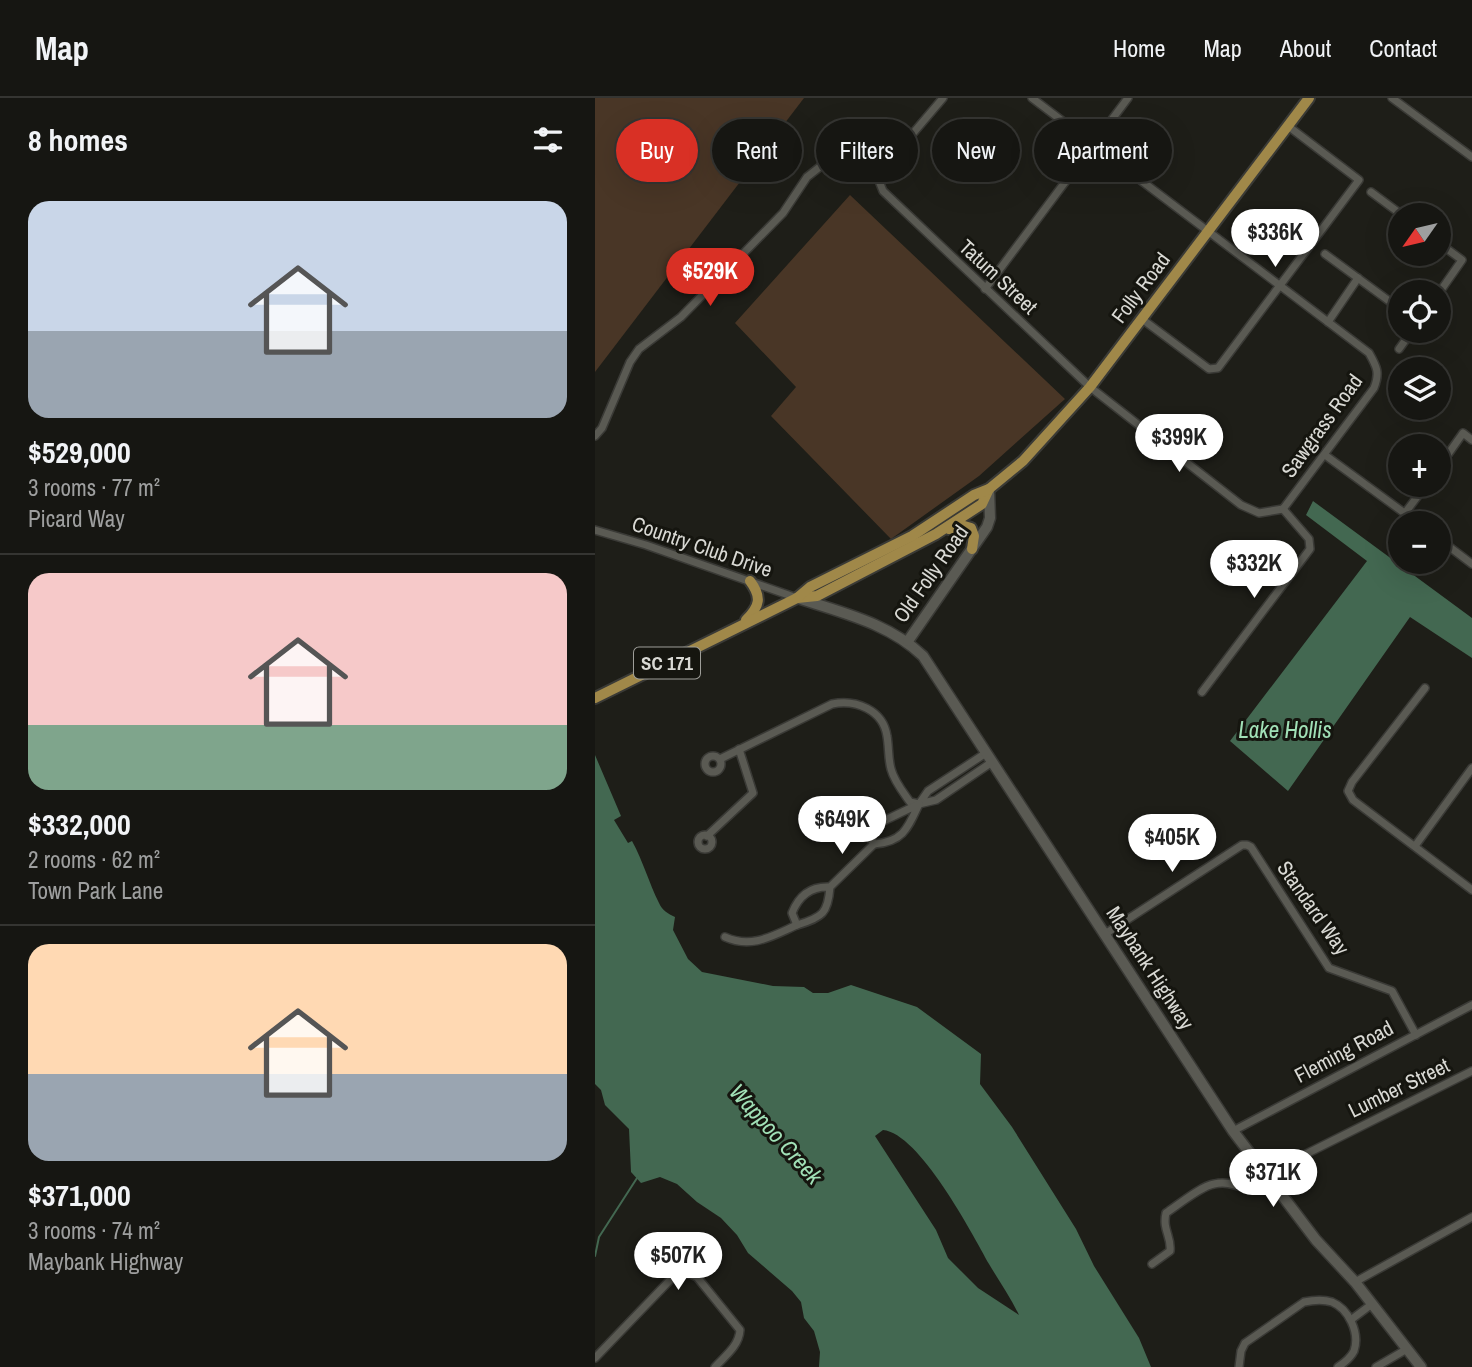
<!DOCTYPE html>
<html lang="en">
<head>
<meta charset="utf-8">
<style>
	:root { --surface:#161612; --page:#232320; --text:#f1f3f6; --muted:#9e9f9f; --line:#353532; --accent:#d93025 }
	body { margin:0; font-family:"Archivo Narrow",sans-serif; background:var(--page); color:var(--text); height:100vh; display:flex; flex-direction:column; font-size:26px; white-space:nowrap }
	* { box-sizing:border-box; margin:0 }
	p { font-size:23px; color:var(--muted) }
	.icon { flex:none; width:38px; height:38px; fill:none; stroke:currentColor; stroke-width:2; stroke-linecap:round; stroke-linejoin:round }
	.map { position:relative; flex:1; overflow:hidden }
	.side { display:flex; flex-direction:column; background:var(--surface); width:595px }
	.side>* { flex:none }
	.banner { position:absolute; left:21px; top:21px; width:665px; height:63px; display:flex; gap:14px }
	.needle { width:46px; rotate:236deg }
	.buttons { position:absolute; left:793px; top:105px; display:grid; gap:14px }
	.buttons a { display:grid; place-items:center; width:63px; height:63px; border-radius:50%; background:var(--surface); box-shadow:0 7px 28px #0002,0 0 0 2px var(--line); font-size:35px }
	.price { position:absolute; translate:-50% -60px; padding:0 16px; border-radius:24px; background:#fff; color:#222; font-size:23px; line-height:46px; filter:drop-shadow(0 2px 4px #0008) }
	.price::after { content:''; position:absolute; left:50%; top:42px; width:21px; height:16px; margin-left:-10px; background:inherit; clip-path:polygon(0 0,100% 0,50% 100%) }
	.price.on { background:var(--accent); color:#fff }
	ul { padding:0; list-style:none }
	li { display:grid; align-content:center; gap:14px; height:371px; padding:0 28px }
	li+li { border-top:2px solid var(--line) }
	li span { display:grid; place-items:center; height:217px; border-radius:21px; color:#555 }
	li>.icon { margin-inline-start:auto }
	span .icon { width:126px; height:126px; fill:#fffc; stroke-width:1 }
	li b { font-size:30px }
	h2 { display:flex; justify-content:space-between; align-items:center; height:84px; padding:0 28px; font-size:30px }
	.pill { padding:0 24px; border-radius:32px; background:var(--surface); box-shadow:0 7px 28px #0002,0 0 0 2px var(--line); font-size:24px; line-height:63px }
	.pill.on { background:var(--accent); color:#fff }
	header { display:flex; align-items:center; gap:42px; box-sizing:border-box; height:98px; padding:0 35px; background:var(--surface); border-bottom:2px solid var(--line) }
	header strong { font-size:33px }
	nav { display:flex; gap:38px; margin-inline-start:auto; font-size:24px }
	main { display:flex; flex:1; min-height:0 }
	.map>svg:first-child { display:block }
	.green { fill:#493626 }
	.water { fill:#436851; fill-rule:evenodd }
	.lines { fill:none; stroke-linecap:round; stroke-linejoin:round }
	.stream { stroke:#436851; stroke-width:2 }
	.street-casing { stroke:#3a3a36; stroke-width:10 }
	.secondary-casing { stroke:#3a3a36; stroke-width:13 }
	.primary-casing { stroke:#3a3a36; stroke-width:14 }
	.street { stroke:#5a5a53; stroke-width:7 }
	.secondary { stroke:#5a5a53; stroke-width:10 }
	.primary { stroke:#a08849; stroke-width:10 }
	.labels { text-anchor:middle; stroke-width:6; stroke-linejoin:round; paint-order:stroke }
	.shield { fill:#15150f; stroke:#9e9e99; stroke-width:2 }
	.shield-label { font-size:19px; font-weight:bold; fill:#d9d9d4 }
	.street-label { font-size:21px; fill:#d9d9d4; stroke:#15150f }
	.water-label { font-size:23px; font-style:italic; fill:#a1e1b7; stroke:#15150f }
</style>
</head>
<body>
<header>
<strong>Map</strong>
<nav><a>Home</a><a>Map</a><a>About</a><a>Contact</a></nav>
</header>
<main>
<section class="side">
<h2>8 homes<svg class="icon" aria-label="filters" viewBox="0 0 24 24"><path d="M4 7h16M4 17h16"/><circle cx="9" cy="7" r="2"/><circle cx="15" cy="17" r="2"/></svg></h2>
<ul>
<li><span style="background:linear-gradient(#c9d6e8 60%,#9aa5b1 0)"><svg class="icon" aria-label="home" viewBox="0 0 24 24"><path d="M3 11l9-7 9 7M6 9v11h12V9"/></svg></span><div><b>$529,000</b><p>3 rooms · 77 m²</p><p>Picard Way</p></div></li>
<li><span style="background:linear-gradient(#f6c9c9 70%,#7fa58c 0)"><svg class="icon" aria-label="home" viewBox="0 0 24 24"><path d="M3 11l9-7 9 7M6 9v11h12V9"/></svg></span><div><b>$332,000</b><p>2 rooms · 62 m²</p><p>Town Park Lane</p></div></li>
<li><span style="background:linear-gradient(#ffd9b3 60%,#9aa5b1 0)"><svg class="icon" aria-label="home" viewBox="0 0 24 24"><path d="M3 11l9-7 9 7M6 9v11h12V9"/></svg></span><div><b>$371,000</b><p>3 rooms · 74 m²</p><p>Maybank Highway</p></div></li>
</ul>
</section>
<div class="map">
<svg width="877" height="1269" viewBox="0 0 877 1269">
	<rect width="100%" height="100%" fill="#1e1e18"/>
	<g class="green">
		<path d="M 0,0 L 209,0 L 0,274 Z"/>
		<path d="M 255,97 L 470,301 L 384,378 L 296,441 L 176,318 L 201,289 L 140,225 Z"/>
	</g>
	<g class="water">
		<path d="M 718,403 L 877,520 L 877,560 L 815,519 L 693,693 L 635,643 L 772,463 L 711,417 Z"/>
		<path d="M 0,657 L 26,718 L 19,722 L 33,745 L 37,743 C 48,763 54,785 64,805 C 67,812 73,816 80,819 L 78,832 L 93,861 L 107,874 L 178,888 L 209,889 L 218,895 L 233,895 L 256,887 L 322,909 L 386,956 L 385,986 L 417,1029 L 481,1131 L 499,1168 L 544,1240 L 556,1269 L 224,1269 L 225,1254 L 219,1233 L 209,1220 L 206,1204 L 197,1193 L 153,1155 L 142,1137 L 126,1120 L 102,1104 L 82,1086 L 65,1079 L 46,1085 L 36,1074 L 34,1031 L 10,1007 L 6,992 L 0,986 ZM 288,1032 C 324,1035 377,1135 394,1166 C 404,1183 416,1200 424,1217 L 383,1190 L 353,1160 L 341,1132 L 280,1038 Z"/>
	</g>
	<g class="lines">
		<path class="stream" d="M 0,1158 L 4,1139 L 42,1080"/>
		<defs>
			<g id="street">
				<path d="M 348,0 L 286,73 L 284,83 L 288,93 L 495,289 L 646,407 L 664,415 L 688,411"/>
				<path d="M 437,0 L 774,255 C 782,269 785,275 779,290 L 688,411"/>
				<path d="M 797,0 L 877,59"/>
				<path d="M 776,94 L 807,117"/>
				<path d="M 844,145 L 867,162 L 844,195"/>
				<path d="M 730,156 L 805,211"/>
				<path d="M 390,191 L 533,0"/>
				<path d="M 547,221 L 614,271 L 623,270 L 764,82 L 693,28"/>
				<path d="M 733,224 L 763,180"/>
				<path d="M 804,251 L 817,233"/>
				<path d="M 0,338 L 7,330 L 35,264 L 44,251 L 86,219 L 188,115 L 212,79 L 226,68"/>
				<path d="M 730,357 L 823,425"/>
				<path d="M 844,369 L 868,335 L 877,342"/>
				<path d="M 810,415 L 831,387"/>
				<path d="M 0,432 L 51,447 L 202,500"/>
				<path d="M 844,441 L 877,466"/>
				<path d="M 830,590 L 757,684 L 753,693 L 758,702 L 877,792"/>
				<path d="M 607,594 L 715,451 L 714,441 L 688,411"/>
				<path d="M 391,655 L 333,693 L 324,706 L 341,702 L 397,664"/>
				<circle cx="118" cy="666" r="8"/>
				<path d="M 125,661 L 237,606 C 261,601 288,612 292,638 C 294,649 293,660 296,671 C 299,683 308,694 315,704 L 324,706"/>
				<path d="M 324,706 C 313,730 308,744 279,746 L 275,739 L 278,728 Z"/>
				<circle cx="110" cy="744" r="7"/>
				<path d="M 112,738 L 158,695 L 144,651"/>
				<path d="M 820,748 L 877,670"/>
				<path d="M 235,789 C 216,788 204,797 197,815 L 202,827 C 228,819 233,815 235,789 L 279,746"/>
				<path d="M 510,836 L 647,747 L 652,747 L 656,749 L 734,870 L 797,893 L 821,937"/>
				<path d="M 130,839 C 157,851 177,838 202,827"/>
				<path d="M 638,1033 L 877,907"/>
				<path d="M 557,1166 L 575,1153 C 577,1139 567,1132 571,1115 C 583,1107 606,1088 619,1086 C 645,1080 640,1101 671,1076 L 877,973"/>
				<path d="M 760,1184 L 877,1119"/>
				<path d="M 757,1221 L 777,1206"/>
				<path d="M 0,1260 L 77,1180 C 87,1173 92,1175 102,1179 L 145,1232 C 144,1248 130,1258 120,1269"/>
				<path d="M 644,1269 L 646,1253 L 650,1245 L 709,1204 C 718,1202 728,1201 737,1204 C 754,1211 765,1235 759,1253 C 756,1259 749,1265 743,1269"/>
				<path d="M 781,1269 L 812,1251"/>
			</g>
			<g id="secondary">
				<path d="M 203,500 C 247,515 294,525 328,558 L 638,1033 L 721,1142 L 760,1184 L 826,1269"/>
				<path d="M 313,543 L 392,429 L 395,420 L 394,392"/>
			</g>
			<g id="primary">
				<path d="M 354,431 L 366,427 L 376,430 L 379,438 L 377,451"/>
				<path d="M 202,500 L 222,498 L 341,436 L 387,406 L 394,391"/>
				<path d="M 151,522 C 165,508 167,499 155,483"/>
				<path d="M 0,600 L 202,500 L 215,489 L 317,438 L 379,397 L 394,391 L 428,363 L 495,289 L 714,0"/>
			</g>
		</defs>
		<use href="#street" class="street-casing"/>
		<use href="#secondary" class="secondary-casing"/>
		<use href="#primary" class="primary-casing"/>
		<use href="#street" class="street"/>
		<use href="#secondary" class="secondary"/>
		<use href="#primary" class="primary"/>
	</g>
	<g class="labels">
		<rect class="shield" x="39" y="549.5" width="66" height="31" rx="5"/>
		<g class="shield-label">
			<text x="72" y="572">SC 171</text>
		</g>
		<g class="street-label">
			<text transform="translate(403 179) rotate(43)" y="7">Tatum Street</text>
			<text transform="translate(546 190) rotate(-53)" y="7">Folly Road</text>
			<text transform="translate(727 328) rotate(-54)" y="7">Sawgrass Road</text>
			<text transform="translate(107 449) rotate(19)" y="7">Country Club Drive</text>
			<text transform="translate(336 476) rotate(-55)" y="7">Old Folly Road</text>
			<text transform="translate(718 810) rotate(55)" y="7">Standard Way</text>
			<text transform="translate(555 870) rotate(57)" y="7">Maybank Highway</text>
			<text transform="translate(749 954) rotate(-28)" y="7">Fleming Road</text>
			<text transform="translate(804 990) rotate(-26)" y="7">Lumber Street</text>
		</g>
		<g class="water-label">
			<text x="690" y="640">Lake Hollis</text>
			<text transform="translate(181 1036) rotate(48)" y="8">Wappoo Creek</text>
		</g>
	</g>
</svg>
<div class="buttons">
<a><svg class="needle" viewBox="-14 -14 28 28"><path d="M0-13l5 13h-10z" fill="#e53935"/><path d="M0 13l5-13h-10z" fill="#9e9f9f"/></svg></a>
<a><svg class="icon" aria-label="locate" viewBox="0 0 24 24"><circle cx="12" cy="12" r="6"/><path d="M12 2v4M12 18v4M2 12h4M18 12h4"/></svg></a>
<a><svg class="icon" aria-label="layers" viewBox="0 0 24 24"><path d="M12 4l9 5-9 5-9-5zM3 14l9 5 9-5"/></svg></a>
<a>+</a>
<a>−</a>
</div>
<b class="price" style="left:680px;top:171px">$336K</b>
<b class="price on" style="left:115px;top:210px">$529K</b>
<b class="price" style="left:584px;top:376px">$399K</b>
<b class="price" style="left:659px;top:502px">$332K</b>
<b class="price" style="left:247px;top:758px">$649K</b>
<b class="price" style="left:577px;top:776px">$405K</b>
<b class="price" style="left:678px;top:1111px">$371K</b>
<b class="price" style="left:83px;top:1194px">$507K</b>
<div class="banner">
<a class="pill on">Buy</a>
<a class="pill">Rent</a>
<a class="pill">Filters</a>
<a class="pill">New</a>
<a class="pill">Apartment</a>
</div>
</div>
</main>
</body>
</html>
